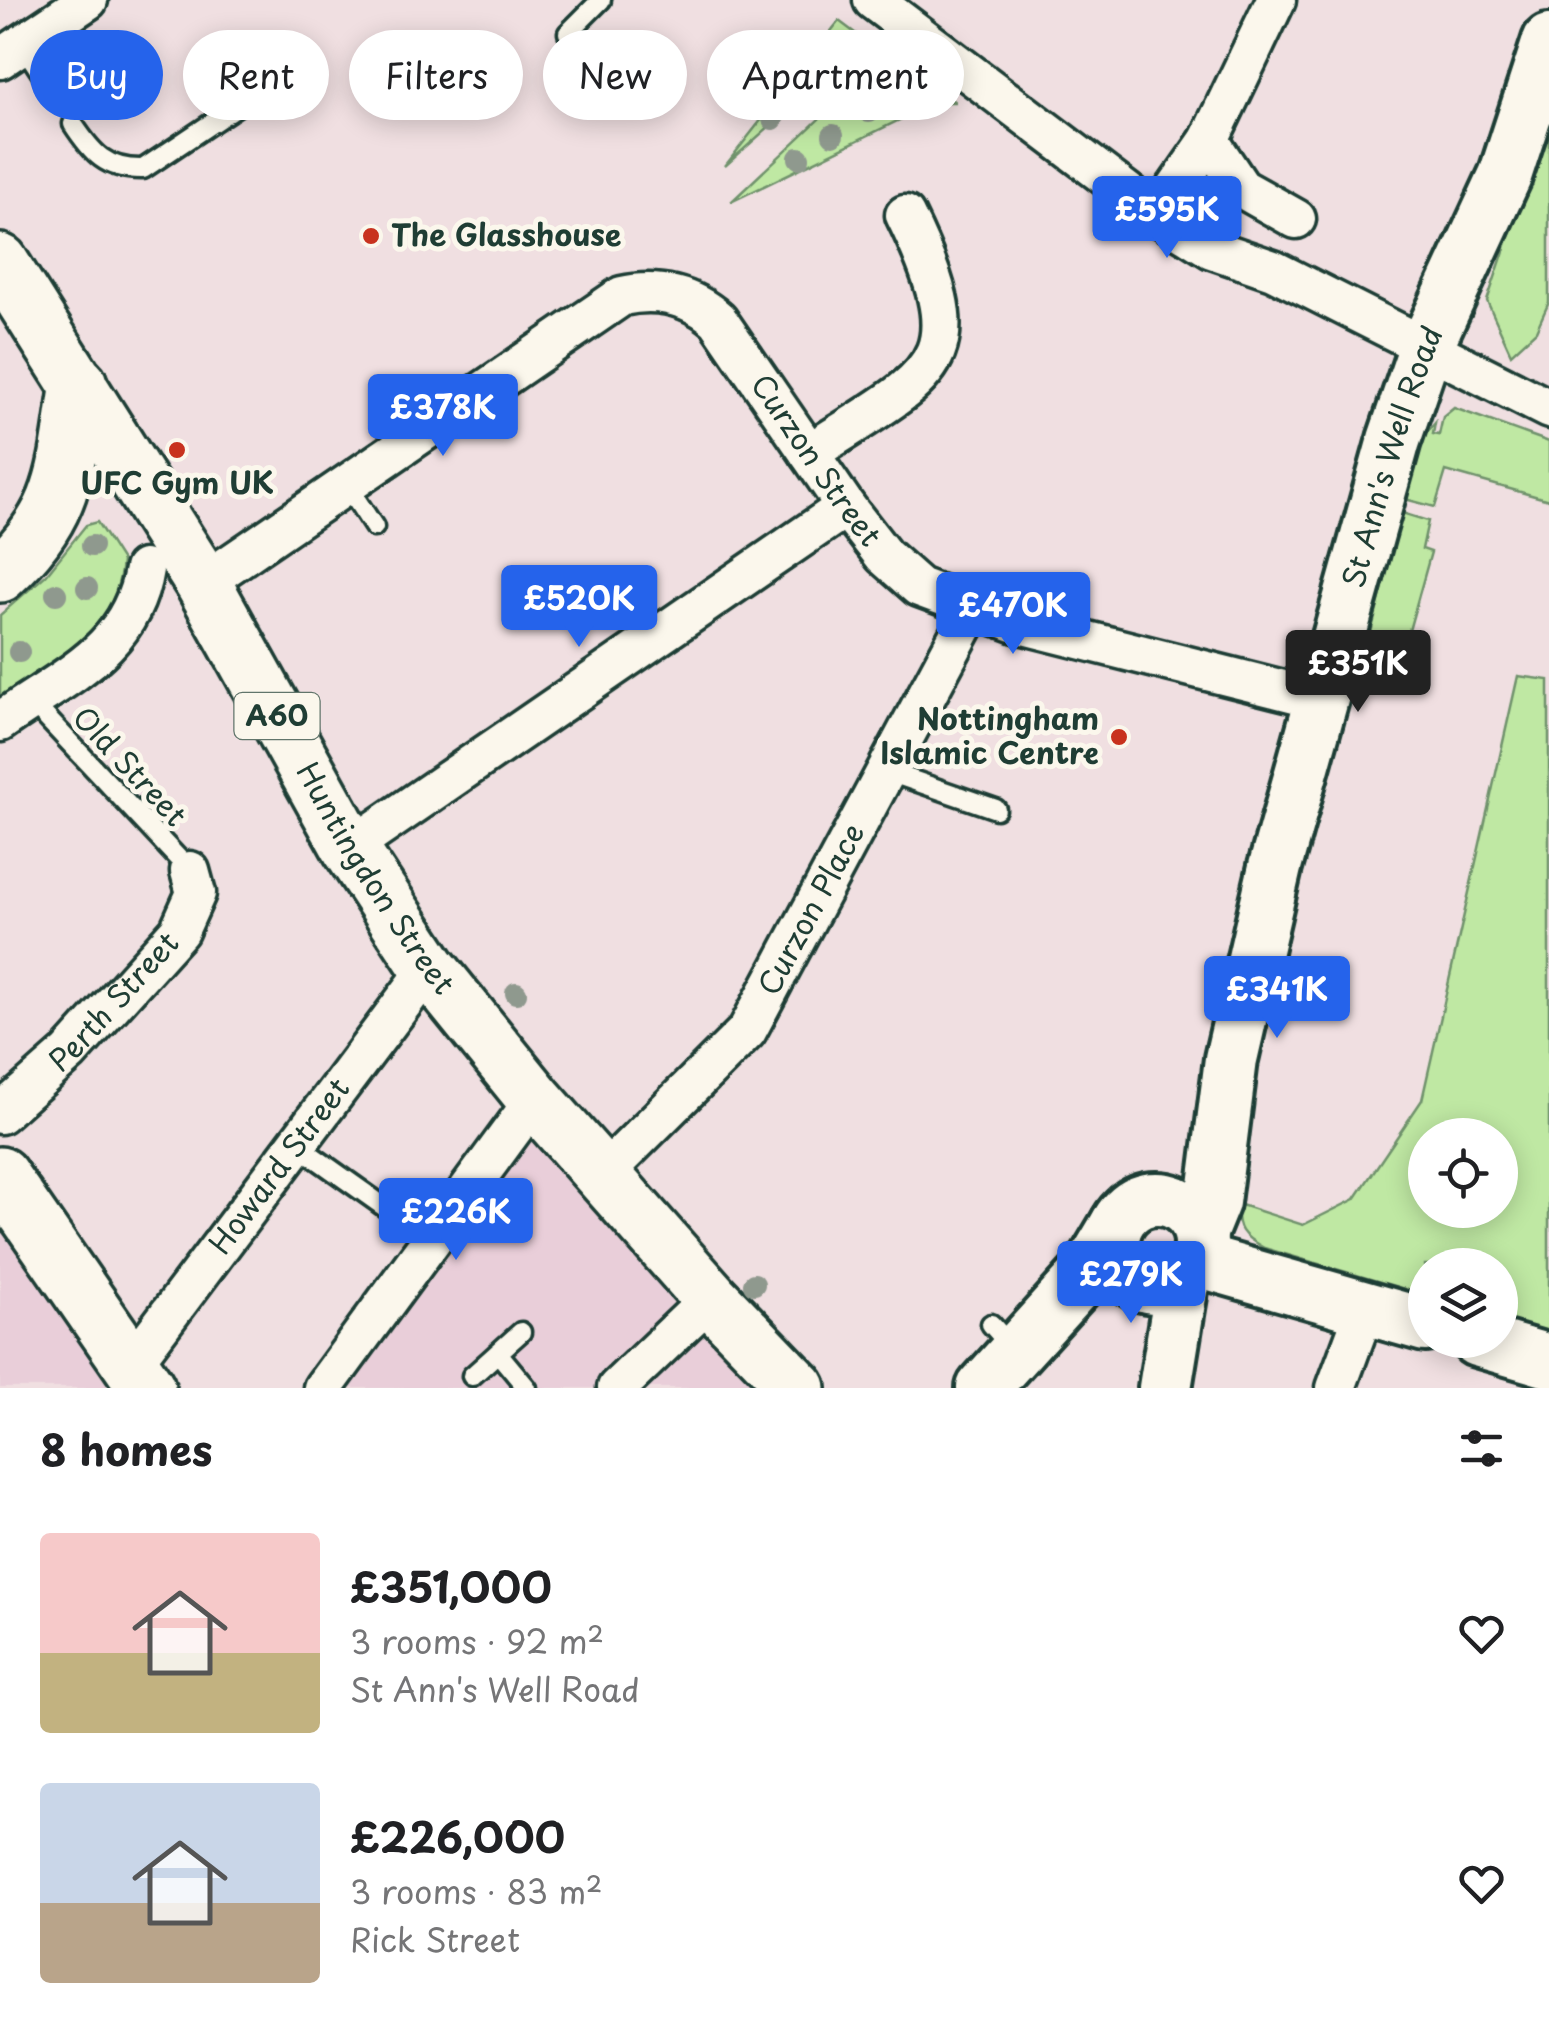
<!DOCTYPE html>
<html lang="en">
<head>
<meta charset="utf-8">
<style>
	:root { --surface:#fff; --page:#f6f6f6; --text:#202124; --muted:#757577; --accent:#2563eb }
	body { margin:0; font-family:"Playpen Sans",sans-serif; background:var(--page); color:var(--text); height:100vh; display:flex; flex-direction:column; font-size:38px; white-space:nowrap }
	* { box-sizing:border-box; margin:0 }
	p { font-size:32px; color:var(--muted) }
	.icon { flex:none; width:55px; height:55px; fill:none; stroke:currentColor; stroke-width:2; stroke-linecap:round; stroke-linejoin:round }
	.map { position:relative; height:1388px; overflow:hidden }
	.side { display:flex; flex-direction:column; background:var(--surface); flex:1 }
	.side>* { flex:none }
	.guide { position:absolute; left:30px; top:30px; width:1000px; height:90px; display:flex; gap:20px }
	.fabs { position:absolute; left:1408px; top:1118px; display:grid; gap:20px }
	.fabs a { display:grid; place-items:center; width:110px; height:110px; border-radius:50%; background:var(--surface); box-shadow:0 5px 25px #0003; font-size:50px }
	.price { position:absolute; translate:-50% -85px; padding:0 22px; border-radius:10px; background:var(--accent); color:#fff; font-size:32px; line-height:65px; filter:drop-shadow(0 2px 5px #0008) }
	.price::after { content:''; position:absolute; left:50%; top:60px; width:30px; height:22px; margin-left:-15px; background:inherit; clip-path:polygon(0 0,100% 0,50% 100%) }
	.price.current { background:#222; color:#fff }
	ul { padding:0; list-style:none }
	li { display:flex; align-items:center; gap:30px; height:250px; padding:0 40px }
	li span { display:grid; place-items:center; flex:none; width:280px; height:200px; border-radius:10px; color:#555 }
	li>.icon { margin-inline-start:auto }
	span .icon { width:120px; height:120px; fill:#fffc; stroke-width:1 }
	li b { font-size:42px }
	h2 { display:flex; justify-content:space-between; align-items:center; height:120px; padding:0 40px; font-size:42px }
	.chip { padding:0 35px; border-radius:45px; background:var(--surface); box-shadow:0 5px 25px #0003; font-size:35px; line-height:90px }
	.chip.current { background:var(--accent); color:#fff }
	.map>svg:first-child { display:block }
	.built { fill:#e9ced9 }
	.green { fill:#bfe8a3; stroke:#6f926c; stroke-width:2.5; fill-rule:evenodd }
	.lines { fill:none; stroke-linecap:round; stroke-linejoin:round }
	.lane-casing { stroke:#1f3d34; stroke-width:25 }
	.street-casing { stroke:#1f3d34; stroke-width:45 }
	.secondary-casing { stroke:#1f3d34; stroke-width:60 }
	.highway-casing { stroke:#1f3d34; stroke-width:62 }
	.lane { stroke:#fbf7ec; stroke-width:18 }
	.street { stroke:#fbf7ec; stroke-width:38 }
	.secondary { stroke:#fbf7ec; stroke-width:52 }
	.highway { stroke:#fbf7ec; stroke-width:55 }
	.tree { fill:#8f998e }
	.poi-dot { fill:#c8321e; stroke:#fbf7ec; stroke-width:4 }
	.labels { text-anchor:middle; stroke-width:10; stroke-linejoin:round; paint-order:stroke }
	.shield { fill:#fbf7ec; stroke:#61756b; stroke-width:2.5 }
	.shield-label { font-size:28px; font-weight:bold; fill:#1f3d34 }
	.poi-label { font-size:30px; font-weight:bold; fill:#1f3d34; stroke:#fbf7ec; text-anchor:start }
	.street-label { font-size:30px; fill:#1f3d34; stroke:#fbf7ec }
</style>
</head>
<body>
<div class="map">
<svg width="1549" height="1388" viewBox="0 0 1549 1388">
	<rect width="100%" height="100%" fill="#f0dfe1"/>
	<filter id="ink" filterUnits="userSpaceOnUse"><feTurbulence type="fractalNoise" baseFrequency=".01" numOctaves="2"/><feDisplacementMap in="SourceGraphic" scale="20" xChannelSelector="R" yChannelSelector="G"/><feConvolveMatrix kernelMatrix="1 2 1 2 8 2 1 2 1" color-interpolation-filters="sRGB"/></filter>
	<g filter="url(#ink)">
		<g class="built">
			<path d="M 537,1141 L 765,1388 L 343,1388 L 522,1143 Z"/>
			<path d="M 0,1216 L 119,1388 L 0,1388 Z"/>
		</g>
		<g class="green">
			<path d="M 839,21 L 863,39 L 857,48 L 725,166 Z"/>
			<path d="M 886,52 L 955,102 L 956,102 L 940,102 L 878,61 Z"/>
			<path d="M 873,68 L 928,106 L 731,202 Z"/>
			<path d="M 1549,118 L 1549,302 L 1536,331 L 1511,354 L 1487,301 Z"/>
			<path d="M 1454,408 L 1549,442 L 1549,500 L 1446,471 L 1435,507 L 1405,499 L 1422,438 L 1435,423 L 1433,434 L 1439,435 L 1443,417 Z"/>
			<path d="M 1402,513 L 1428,521 L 1422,549 L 1431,552 L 1403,652 L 1368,644 Z"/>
			<path d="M 97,522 L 122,561 C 117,632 54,668 0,705 L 0,615 L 46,575 L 86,525 Z"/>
			<path d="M 1518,676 L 1549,680 L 1549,1333 L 1500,1318 L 1500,1265 L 1425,1265 L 1425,1295 L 1264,1248 C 1242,1236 1236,1229 1238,1204 L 1303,1225 L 1355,1199 L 1422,1100 ZM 1425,1135 L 1500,1135 L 1500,1210 L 1425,1210 Z"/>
		</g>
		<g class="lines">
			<defs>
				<g id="lane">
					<path d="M 568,33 L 601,0"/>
					<path d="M 23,45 L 59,100"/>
					<path d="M 73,124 C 92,153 106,170 143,169 L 288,72"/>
					<path d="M 346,484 L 374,527"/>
					<path d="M 30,700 L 190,871"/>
					<path d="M 886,771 L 996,809"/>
					<path d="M 297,1145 L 431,1240"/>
					<path d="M 991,1324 L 1014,1350"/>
					<path d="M 498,1353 L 527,1388"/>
					<path d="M 472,1376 L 521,1332"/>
				</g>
				<g id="street">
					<path d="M 873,0 L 1157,215 L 1212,249 L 1273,270 L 1549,409"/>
					<path d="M 0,59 L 88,0"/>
					<path d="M 1209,140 L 1241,188 L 1296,219"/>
					<path d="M 1157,215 L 1209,140 L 1276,0"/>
					<path d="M 809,453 C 933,373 979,366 905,215"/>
					<path id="s1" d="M 203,583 L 622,296 C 658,288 691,296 718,320 L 846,507 L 884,556 L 919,587 L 1016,623 L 1319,699"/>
					<path d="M 0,722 C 62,677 131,651 144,569"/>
					<path d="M 350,848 L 846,507"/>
					<path id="s2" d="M 0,1114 L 69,1053 L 179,931 L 196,893 L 190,871"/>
					<path id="s3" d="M 602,1175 L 747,1031 L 974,607"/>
					<path id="s4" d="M 131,1365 L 429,968"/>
					<path d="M 323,1388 L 535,1099"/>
					<path d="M 617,1388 L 711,1298"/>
					<path d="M 1336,1388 L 1366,1307"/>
				</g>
				<g id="secondary">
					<circle cx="1157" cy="1243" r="44"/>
					<path id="s5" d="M 1200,1234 L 1213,1202 L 1231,1059 L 1275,867 L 1394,440 L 1425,349 L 1505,176 L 1549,41"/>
					<path d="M 1197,1260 L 1425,1325"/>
					<path d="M 1477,1340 L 1549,1361"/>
					<path d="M 983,1388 L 1089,1271 L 1117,1224"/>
					<path d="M 1165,1388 L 1183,1277"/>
				</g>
				<g id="highway">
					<path id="s6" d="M 0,262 L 203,583 L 350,848 L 429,968 L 535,1099 L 711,1298 L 798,1388"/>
					<path d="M 0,574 C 68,513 65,469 79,384"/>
					<path d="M 0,1175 L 147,1388"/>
				</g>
			</defs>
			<use href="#lane" class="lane-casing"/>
			<use href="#street" class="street-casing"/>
			<use href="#secondary" class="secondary-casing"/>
			<use href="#highway" class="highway-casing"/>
			<use href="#lane" class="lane"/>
			<use href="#street" class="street"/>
			<use href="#secondary" class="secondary"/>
			<use href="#highway" class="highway"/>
		</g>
		<g class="tree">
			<circle cx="827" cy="59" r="11"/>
			<circle cx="895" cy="98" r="11"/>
			<circle cx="869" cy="112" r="11"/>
			<circle cx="773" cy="119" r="11"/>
			<circle cx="833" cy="135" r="11"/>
			<circle cx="799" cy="158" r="11"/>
			<circle cx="92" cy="546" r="11"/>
			<circle cx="87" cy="588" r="11"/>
			<circle cx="56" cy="594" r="11"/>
			<circle cx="19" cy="652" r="11"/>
			<circle cx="516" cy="993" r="11"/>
			<circle cx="754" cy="1284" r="11"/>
		</g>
	</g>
	<g class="poi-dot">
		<circle cx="371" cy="236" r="10"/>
		<circle cx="177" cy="450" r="10"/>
		<circle cx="1119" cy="737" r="10"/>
	</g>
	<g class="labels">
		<rect class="shield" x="234.5" y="693" width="85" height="46" rx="8"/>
		<g class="shield-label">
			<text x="277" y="726">A60</text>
		</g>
		<g class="poi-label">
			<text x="391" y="246">The Glasshouse</text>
			<text x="177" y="494" text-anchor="middle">UFC Gym UK</text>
			<text x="1099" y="730" text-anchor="end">Nottingham<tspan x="1099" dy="34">Islamic Centre</tspan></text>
		</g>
		<g class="street-label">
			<text dy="10" stroke="none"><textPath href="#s5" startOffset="802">St Ann's Well Road</textPath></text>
			<text dy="10" stroke="none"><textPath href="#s1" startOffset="782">Curzon Street</textPath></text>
			<text transform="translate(129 767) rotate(47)" y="10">Old Street</text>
			<text dy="10" stroke="none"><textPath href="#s6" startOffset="722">Huntingdon Street</textPath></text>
			<text dy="10" stroke="none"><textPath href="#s3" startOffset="342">Curzon Place</textPath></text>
			<text dy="10" stroke="none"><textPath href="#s2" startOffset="160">Perth Street</textPath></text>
			<text dy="10" stroke="none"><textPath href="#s4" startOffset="248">Howard Street</textPath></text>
		</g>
	</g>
</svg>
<div class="fabs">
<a><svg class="icon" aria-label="locate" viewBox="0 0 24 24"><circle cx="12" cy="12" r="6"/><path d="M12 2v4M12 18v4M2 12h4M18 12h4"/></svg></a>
<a><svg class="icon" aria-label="layers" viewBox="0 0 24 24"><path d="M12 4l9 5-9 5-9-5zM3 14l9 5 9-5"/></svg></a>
</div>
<b class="price" style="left:1167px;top:261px">£595K</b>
<b class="price" style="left:443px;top:459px">£378K</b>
<b class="price" style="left:579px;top:650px">£520K</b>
<b class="price" style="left:1013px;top:657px">£470K</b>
<b class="price current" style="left:1358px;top:715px">£351K</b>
<b class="price" style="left:1277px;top:1041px">£341K</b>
<b class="price" style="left:456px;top:1263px">£226K</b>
<b class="price" style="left:1131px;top:1326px">£279K</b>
<div class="guide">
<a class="chip current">Buy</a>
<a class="chip">Rent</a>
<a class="chip">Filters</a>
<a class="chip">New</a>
<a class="chip">Apartment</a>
</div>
</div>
<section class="side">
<h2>8 homes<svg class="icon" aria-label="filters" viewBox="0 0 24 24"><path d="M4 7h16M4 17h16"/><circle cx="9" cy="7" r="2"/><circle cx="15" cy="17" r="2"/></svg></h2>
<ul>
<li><span style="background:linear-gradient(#f6c9c9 60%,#c2b280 0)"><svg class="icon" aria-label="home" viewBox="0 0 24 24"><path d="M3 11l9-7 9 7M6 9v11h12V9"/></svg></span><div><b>£351,000</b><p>3 rooms · 92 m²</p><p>St Ann's Well Road</p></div><svg class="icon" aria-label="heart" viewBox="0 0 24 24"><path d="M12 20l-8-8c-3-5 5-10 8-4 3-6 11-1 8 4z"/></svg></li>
<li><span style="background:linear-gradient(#c9d6e8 60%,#b9a48a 0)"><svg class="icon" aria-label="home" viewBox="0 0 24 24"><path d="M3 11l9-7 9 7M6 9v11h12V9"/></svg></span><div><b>£226,000</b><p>3 rooms · 83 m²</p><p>Rick Street</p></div><svg class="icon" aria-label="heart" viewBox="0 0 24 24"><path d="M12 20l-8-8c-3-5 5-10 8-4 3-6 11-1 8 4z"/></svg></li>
</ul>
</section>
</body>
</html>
